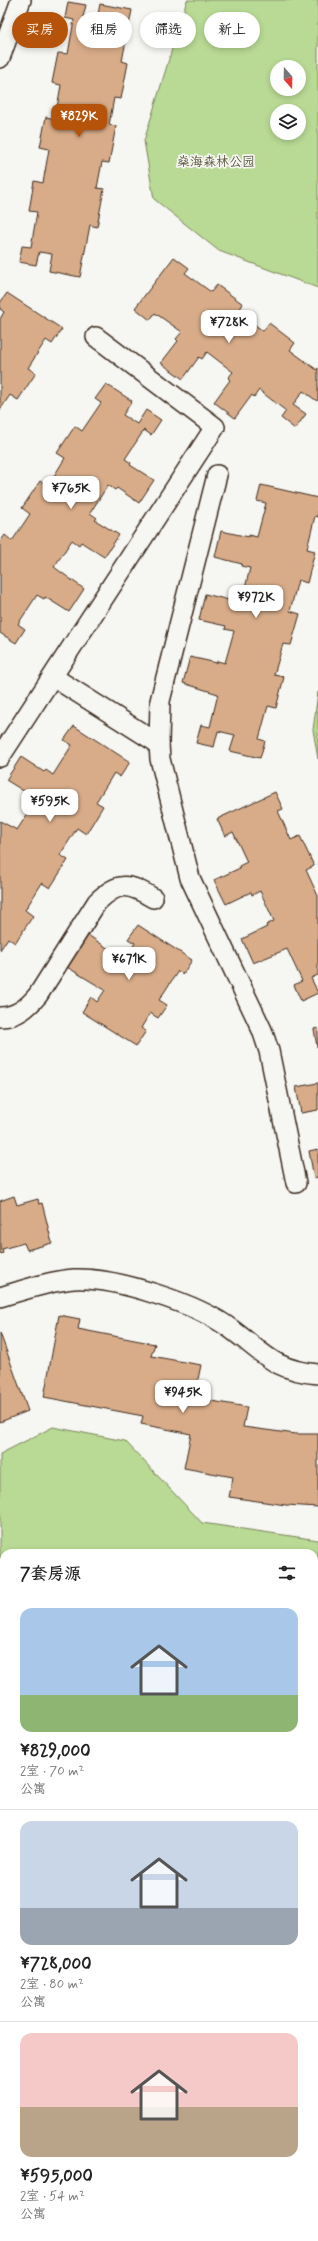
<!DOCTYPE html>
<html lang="zh">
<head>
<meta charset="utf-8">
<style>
	:root { --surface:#fff; --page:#f2f2f2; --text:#222; --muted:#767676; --line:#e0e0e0; --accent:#b45309 }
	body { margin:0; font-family:Mynerve,"LXGW WenKai TC",sans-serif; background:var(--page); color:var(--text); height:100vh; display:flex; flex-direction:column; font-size:15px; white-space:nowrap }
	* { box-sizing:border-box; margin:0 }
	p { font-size:13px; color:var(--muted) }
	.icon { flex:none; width:22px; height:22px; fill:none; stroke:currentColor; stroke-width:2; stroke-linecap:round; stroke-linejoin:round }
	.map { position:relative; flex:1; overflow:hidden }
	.side { position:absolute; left:0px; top:1549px; width:318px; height:692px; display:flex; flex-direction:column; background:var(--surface); border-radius:12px 12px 0 0; box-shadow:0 2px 6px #0003 }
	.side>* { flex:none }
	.banner { position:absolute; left:12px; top:12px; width:294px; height:36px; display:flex; gap:8px }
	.needle { width:26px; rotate:160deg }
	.fabs { position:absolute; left:270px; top:60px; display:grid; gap:8px }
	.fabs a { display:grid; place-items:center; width:36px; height:36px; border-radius:50%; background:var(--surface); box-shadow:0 2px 6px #0003; font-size:20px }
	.price { position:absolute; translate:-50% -34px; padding:0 9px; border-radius:8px; background:#fff; color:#222; font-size:13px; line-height:26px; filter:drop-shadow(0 1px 2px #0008) }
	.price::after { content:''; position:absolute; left:50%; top:24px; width:12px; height:9px; margin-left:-6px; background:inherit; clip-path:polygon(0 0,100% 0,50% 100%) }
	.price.on { background:var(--accent); color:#fff }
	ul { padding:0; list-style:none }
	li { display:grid; align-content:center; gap:8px; height:212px; padding:0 20px }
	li+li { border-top:1px solid var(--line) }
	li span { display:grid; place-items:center; height:124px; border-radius:12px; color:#555 }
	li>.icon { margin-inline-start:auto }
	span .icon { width:72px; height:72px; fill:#fffc; stroke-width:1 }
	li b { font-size:17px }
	h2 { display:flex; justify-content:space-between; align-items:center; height:48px; padding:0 20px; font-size:17px }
	.tag { padding:0 14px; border-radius:18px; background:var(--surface); box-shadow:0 2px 6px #0003; font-size:14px; line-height:36px }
	.tag.on { background:var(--accent); color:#fff }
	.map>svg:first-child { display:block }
	.green { fill:#b8da94; stroke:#7a8259; fill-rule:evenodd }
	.building { fill:#d8ac89; stroke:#3b2a1e }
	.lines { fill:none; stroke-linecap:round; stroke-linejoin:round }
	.service-casing { stroke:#3b2a1e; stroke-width:22 }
	.service { stroke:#f6f6f2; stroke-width:19 }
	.labels { text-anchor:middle; stroke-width:3.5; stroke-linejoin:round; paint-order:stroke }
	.park-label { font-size:13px; fill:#5a563c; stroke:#f6f6f2 }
</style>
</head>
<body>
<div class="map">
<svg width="318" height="2241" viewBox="0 0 318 2241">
	<rect width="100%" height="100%" fill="#f6f6f2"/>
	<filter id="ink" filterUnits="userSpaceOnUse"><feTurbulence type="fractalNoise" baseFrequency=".025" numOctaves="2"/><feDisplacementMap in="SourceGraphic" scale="8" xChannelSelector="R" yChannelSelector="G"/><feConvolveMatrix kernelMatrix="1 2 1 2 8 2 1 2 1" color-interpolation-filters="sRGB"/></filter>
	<g filter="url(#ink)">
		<g class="green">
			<path d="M 187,0 L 318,0 L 318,288 L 219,251 L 154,199 L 144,141 ZM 277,67 L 299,67 L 299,89 L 277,89 ZM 277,111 L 299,111 L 299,133 L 277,133 Z"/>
			<path d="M 318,692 L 318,759 L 313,730 Z"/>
			<path d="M 53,1427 L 125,1441 L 202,1523 L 318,1540 L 318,2241 L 174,2241 L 174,2237 L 314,2237 L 314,1553 L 4,1553 L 4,1988 L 0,1987 L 0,1454 Z"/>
		</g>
		<g class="building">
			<path d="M 68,2 L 86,5 L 83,17 L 97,20 L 100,4 L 132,10 L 122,61 L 128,63 L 121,99 L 114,98 L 109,125 L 116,126 L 109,163 L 102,162 L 97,188 L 104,189 L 97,227 L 90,225 L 80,277 L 49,271 L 52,254 L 39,252 L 36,265 L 19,262 L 22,246 L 31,247 L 37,212 L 29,211 L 34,181 L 43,183 L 49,149 L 40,147 L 46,117 L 55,119 L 61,85 L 52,83 L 58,53 L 68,54 L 74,20 L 65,18 Z"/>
			<path d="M 174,257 L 189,268 L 185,273 L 211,292 L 217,285 L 243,304 L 238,312 L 263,331 L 269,323 L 295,343 L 290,350 L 317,370 L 318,368 L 318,399 L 317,401 L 303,391 L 293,405 L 306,414 L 295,429 L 281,418 L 286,411 L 259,390 L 254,397 L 252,395 L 235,418 L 214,402 L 230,380 L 228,378 L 233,372 L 207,352 L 202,359 L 199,357 L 183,379 L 161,363 L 178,341 L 176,339 L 182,332 L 155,313 L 150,320 L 135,308 Z"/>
			<path d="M 7,293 L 62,329 L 52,344 L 46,340 L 28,368 L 36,373 L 18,400 L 10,395 L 0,410 L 0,319 L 4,312 L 0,309 L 0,303 Z"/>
			<path d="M 106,384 L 132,401 L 123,415 L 137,424 L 146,410 L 161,420 L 151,435 L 144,430 L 125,459 L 131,463 L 130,465 L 154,480 L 139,503 L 117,488 L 115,490 L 108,485 L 90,513 L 97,518 L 95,520 L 119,535 L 104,557 L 81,542 L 79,545 L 72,540 L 54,567 L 84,589 L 69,612 L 45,597 L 44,599 L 37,595 L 18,624 L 25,629 L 16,643 L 0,633 L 0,542 L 5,535 L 12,541 L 30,514 L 22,508 L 40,481 L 48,486 L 65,458 L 57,453 L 75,426 L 82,431 L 101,403 L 95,399 Z"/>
			<path d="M 261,485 L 318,498 L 318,517 L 315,516 L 307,549 L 315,551 L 307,583 L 298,580 L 290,611 L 300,614 L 291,645 L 283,644 L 274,675 L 284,677 L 276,708 L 268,706 L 259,739 L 265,741 L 260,758 L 230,751 L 235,735 L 218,731 L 214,747 L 196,743 L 201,725 L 210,727 L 218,694 L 183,683 L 190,657 L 217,663 L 217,661 L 225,663 L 234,631 L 225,629 L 226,626 L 199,620 L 205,594 L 233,601 L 233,598 L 242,600 L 250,568 L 241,566 L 242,564 L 215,557 L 221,531 L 249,537 L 249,535 L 257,537 L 266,503 L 257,501 Z"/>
			<path d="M 74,726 L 130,762 L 120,777 L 114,773 L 96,802 L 103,806 L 86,834 L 77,828 L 60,855 L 68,860 L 50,888 L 42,883 L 25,910 L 33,916 L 15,943 L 8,938 L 0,950 L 0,821 L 17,830 L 36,801 L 28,797 L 30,795 L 6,780 L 21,757 L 44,772 L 46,770 L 53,775 L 72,745 L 64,740 Z"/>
			<path d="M 275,792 L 283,809 L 278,811 L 291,840 L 300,836 L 314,866 L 306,870 L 318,896 L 318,975 L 311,978 L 318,993 L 301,1001 L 294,985 L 302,981 L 287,949 L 253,963 L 242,939 L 267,927 L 266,925 L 274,921 L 260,891 L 252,895 L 251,892 L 226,904 L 214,880 L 240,868 L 239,866 L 247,862 L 233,832 L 225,836 L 217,819 Z"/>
			<path d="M 138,925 L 192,960 L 183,974 L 178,971 L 159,1000 L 167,1005 L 158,1018 L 150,1013 L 141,1028 L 146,1031 L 136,1046 L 82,1012 L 91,997 L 97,1002 L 105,990 L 67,967 L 88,935 L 125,960 L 135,943 L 128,939 Z"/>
			<path d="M 318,1028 L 318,1047 L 317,1047 L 314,1029 Z"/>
			<path d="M 318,1083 L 318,1110 L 301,1113 L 296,1087 Z"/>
			<path d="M 318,1149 L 318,1177 L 314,1178 L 309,1151 Z"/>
			<path d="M 14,1196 L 17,1205 L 38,1199 L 39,1204 L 42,1203 L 52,1243 L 27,1250 L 24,1243 L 2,1249 L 3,1253 L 0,1254 L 0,1201 Z"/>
			<path d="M 59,1315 L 80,1319 L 78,1329 L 155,1344 L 151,1356 L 201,1365 L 194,1398 L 247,1407 L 243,1427 L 296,1434 L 318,1434 L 318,1507 L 286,1505 L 229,1497 L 233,1477 L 184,1468 L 191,1434 L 141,1424 L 143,1416 L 44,1397 Z"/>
			<path d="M 0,1333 L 28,1411 L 0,1422 Z"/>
			<path d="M 0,2014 L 4,2016 L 4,2092 L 0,2091 Z"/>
			<path d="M 41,2237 L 121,2237 L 120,2241 L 52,2241 Z"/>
		</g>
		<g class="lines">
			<defs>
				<g id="service">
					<path d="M 0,58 L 21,0"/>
					<path d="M 53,677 L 159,744 L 160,759 L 190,878 L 262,1030 L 269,1051 L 296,1183"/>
					<path d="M 159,744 L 160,701 L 217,475"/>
					<path d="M 0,757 L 215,427 L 96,337"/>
					<path d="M 0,1017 C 17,1017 28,1007 38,995 L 97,902 C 118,881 129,883 153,898"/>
					<path d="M 0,1297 C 24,1290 49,1281 74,1279 C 115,1277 198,1304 231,1329 C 264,1353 273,1370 318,1374"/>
				</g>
			</defs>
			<use href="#service" class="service-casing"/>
			<use href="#service" class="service"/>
		</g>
	</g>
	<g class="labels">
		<g class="park-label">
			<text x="216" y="166">燊海森林公园</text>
		</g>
	</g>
</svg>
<div class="fabs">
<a><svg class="needle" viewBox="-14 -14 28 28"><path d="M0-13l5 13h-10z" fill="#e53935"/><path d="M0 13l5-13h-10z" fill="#767676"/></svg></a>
<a><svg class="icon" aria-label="layers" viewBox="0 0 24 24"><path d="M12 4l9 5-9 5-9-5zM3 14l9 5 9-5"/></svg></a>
</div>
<b class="price on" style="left:79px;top:138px">¥829K</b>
<b class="price" style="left:229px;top:344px">¥728K</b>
<b class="price" style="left:71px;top:510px">¥765K</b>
<b class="price" style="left:256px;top:619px">¥972K</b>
<b class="price" style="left:50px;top:823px">¥595K</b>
<b class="price" style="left:129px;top:981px">¥671K</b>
<b class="price" style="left:183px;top:1414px">¥945K</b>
<div class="banner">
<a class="tag on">买房</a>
<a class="tag">租房</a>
<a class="tag">筛选</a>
<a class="tag">新上</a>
</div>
<section class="side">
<h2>7套房源<svg class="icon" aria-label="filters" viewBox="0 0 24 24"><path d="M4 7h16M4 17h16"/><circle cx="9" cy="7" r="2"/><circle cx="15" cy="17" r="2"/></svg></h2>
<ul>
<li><span style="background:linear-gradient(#a9c7e8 70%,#8fb573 0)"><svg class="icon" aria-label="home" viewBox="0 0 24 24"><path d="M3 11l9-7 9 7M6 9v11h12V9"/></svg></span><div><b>¥829,000</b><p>2室 · 70 m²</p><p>公寓</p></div></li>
<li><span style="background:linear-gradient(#c9d6e8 70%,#9aa5b1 0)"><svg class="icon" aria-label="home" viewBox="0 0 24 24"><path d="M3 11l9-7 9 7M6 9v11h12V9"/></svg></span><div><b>¥728,000</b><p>2室 · 80 m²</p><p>公寓</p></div></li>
<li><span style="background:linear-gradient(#f6c9c9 60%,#b9a48a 0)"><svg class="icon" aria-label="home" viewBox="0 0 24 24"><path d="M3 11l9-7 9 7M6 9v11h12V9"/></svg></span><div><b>¥595,000</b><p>2室 · 54 m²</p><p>公寓</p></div></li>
</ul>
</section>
</div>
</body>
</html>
